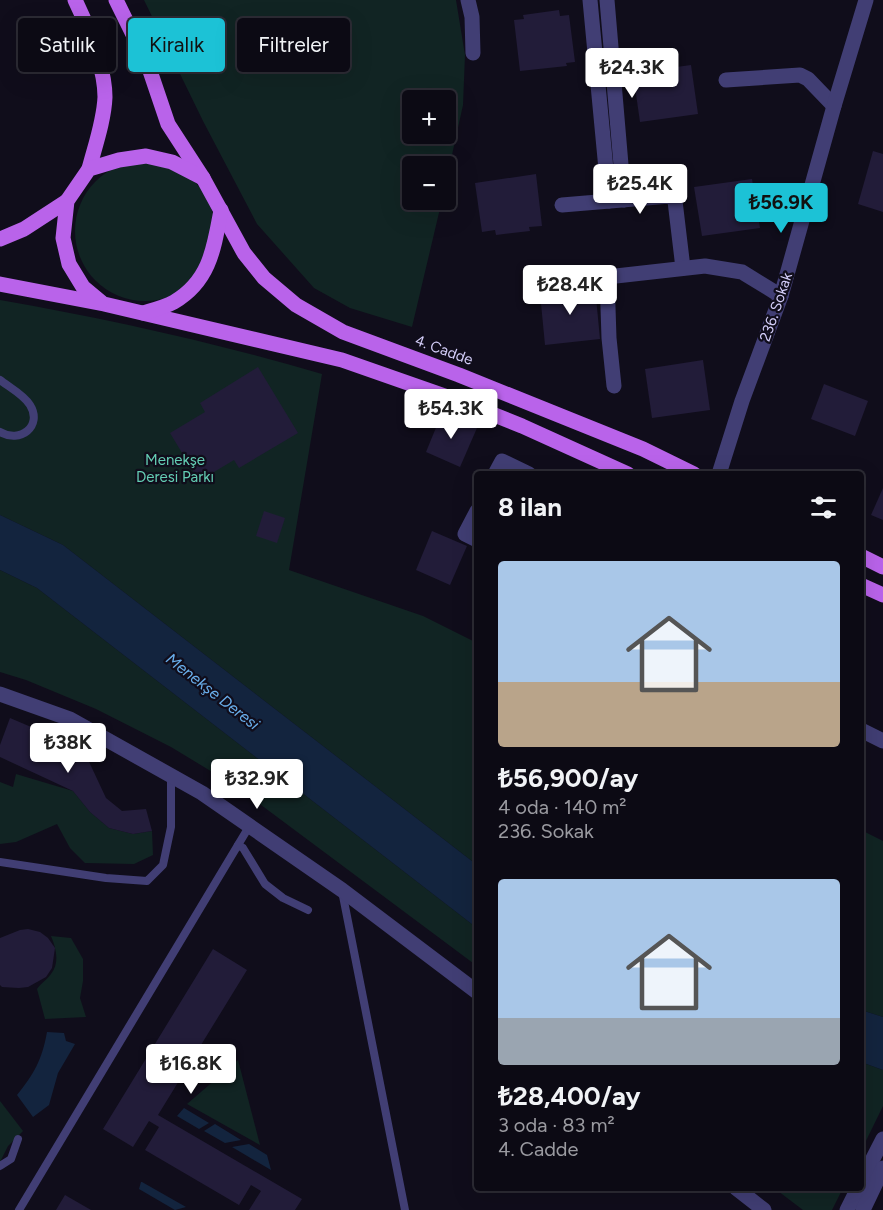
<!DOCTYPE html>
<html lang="tr">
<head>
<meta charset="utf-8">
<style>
	:root { --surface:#0c0a14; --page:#1a1822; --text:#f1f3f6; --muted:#9a9aa0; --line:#2c2b34; --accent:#1cc2d6 }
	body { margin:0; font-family:Figtree,sans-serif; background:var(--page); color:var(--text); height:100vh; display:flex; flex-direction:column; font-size:22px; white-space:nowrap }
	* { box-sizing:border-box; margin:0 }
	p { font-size:20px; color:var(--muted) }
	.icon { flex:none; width:33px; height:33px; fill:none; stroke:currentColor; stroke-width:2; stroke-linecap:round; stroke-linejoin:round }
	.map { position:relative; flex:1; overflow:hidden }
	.details { position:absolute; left:474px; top:471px; width:390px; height:720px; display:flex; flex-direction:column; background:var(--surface); border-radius:6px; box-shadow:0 6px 24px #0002,0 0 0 2px var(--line) }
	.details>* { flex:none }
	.hud { position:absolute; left:18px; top:18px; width:366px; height:54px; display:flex; gap:12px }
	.tools { position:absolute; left:402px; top:90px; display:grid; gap:12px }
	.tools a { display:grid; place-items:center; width:54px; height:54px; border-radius:6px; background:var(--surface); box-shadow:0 6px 24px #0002,0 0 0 2px var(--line); font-size:30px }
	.price { position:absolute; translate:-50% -51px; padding:0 14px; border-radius:6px; background:#fff; color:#222; font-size:20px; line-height:39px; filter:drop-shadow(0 2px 3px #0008) }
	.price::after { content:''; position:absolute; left:50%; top:36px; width:18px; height:14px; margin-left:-9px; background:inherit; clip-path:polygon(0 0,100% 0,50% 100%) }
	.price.active { background:var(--accent); color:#111 }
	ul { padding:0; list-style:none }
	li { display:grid; align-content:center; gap:12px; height:318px; padding:0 24px }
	li span { display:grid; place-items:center; height:186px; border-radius:6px; color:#555 }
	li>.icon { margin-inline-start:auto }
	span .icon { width:108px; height:108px; fill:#fffc; stroke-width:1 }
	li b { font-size:26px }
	h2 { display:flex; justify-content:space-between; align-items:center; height:72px; padding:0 24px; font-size:26px }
	.pill { padding:0 21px; border-radius:6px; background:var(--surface); box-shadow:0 6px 24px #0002,0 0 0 2px var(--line); font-size:21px; line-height:54px }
	.pill.active { background:var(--accent); color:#111 }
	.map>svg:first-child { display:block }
	.green { fill:#112423; fill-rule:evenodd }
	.water { fill:#13243e }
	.building { fill:#221c39 }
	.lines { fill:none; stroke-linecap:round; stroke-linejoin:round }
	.service { stroke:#413e74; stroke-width:8 }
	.minor { stroke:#413e74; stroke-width:15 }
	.primary { stroke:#b963ea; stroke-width:15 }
	.labels { text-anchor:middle; stroke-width:4.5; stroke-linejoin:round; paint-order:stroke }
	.street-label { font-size:15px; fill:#d3cdf8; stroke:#100d1b }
	.park-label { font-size:15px; fill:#64ceb4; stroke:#100d1b }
	.water-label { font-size:16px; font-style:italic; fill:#69aeeb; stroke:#100d1b }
</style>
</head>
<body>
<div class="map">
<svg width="883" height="1210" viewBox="0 0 883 1210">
	<rect width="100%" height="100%" fill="#100d1b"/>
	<g class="green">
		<path d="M 144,0 L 456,0 L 465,55 L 463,105 L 446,182 L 446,166 L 412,166 L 412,200 L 442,200 L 412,327 L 350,308 L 314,288 L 257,224 L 203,121 ZM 412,100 L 446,100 L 446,134 L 412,134 Z"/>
		<circle cx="145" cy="231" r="70"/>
		<path d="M 0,300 C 109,319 216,343 322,374 L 289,570 L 423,616 L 477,643 L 477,865 L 63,545 L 0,515 Z"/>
		<path d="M 0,570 L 37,588 L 477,928 L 477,966 L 237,787 L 171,747 L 96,709 L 26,680 L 0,672 Z"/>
		<path d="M 16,774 L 73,791 L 90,812 L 109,828 L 133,834 L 152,831 L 153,855 L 134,864 L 85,863 L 70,848 L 57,824 L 16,842 L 0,844 L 0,782 L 13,787 Z"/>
		<path d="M 861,830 L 883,841 L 883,1017 L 861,1010 Z"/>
		<path d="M 51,936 L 71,938 L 83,959 L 83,981 L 80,998 L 86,1017 L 45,1019 L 37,989 C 41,983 47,980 51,974 C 60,963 56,948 51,936 Z"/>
		<path d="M 238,1060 L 260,1145 L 187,1104 Z"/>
		<path d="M 861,1062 L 883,1070 L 883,1106 L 861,1151 Z"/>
		<path d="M 0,1101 L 23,1131 L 8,1146 L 0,1162 Z"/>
		<path d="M 774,1188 L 843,1188 L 832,1210 L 803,1210 Z"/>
	</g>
	<g class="water">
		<path d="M 0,515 L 63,545 L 477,865 L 477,928 L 37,588 L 0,570 Z"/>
		<path d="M 861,1010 L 883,1017 L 883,1070 L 861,1062 Z"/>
		<path d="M 47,1032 L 64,1033 L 66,1041 L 75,1044 L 58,1073 L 49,1105 L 33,1117 L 17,1095 C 34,1074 42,1060 47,1032 Z"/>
		<path d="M 184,1108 L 209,1123 L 199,1129 L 177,1116 Z"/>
		<path d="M 215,1124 L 241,1140 L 225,1143 L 204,1131 Z"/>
		<path d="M 249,1144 L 267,1155 L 271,1170 L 232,1147 Z"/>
		<path d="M 141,1182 L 142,1182 L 186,1207 L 175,1210 L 139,1189 Z"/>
	</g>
	<g class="building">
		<path d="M 559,10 L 560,16 L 569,15 L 575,62 L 566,63 L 567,66 L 520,71 L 514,20 L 524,19 L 523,15 Z"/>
		<path d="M 691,65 L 698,114 L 640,122 L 633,73 Z"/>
		<path d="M 873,151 L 883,154 L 883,212 L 858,204 Z"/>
		<path d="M 536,174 L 542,226 L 529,227 L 530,231 L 496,235 L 495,230 L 482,232 L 475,183 Z"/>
		<path d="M 752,179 L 760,228 L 702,236 L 694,187 Z"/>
		<path d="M 595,287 L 600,339 L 545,345 L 540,293 Z"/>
		<path d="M 703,360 L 710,410 L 652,418 L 645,369 Z"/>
		<path d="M 258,367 L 298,433 L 239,468 L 234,460 L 199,481 L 170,433 L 205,412 L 200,403 Z"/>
		<path d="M 824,384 L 868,401 L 855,436 L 811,419 Z"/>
		<path d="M 442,413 L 477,428 L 460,467 L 426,452 Z"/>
		<path d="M 883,488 L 883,520 L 871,515 Z"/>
		<path d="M 264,511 L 285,518 L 277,543 L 256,536 Z"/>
		<path d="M 432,531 L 467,546 L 450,585 L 416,570 Z"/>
		<path d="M 10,718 L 83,749 L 106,798 L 122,811 L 146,809 L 152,831 L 133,834 L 109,828 L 90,812 L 73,791 L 0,757 L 0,745 Z"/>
		<path d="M 28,929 L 40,932 L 48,938 L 55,948 L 52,968 L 46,977 L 28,987 L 19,988 L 2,987 L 0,985 L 0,938 L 20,930 Z"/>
		<path d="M 213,949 L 247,970 L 158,1115 L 302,1199 L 295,1210 L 249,1210 L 261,1191 L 251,1185 L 239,1205 L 145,1150 L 159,1127 L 149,1121 L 133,1147 L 103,1129 Z"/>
		<path d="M 65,1195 L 91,1210 L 56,1210 Z"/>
	</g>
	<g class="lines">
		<g class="service">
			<path d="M 0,380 C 9,387 24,395 30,405 C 43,426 20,444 0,432"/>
			<path d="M 238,845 L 243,848 L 265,884 L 283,898 L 308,910"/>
			<path d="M 0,862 L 106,878 L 147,881 L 163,865 L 171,827 L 171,775"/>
			<path d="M 342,891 L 405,1210"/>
			<path d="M 0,1166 L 11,1159 L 18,1139"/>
			<path d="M 19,1210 L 250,825"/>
		</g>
		<g class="minor">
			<path d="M 468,0 L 472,17 L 473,53"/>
			<path d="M 590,0 L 609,201"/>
			<path d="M 607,0 L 624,200"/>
			<path d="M 726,80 L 800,75 L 808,79 L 834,106"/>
			<path d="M 562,205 L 670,196 L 675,201 L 683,268"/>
			<path d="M 614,386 L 609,338 L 607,277 L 705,266 L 742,272 L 781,296"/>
			<path d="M 495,474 L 502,461 L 529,474"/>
			<path d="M 719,474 L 742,401 L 781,296 L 834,106 L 866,0"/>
			<path d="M 477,511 L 465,534 L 477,540"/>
			<path d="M 0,694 L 70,719 L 202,793 L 342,890 L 477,992"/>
			<path d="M 861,730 L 883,741"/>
			<path d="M 861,1182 L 883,1139"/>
			<path d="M 736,1188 L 764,1210"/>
			<path d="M 847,1210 L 858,1188"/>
			<path d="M 863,1210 L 883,1168"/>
		</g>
		<g class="primary">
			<path d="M 75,0 C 88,27 105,66 105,97 C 104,121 95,146 89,169"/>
			<path d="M 116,0 L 148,65 L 168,124 L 203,178 L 244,253 L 264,278 L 296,305 L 343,332 L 459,375 L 643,449 L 694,474"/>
			<path d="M 0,239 L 24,229 L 67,201"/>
			<path d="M 0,284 L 104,304 L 342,360 L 462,402 L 522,426 L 628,474"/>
			<path d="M 101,302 L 83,287 L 69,264 L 63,238 L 67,201 L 89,169 L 119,160 L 146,156 L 172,162 L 203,178"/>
			<path d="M 143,313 C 153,310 165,307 174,302 C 210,281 214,248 221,210"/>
			<path d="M 861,556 L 883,567"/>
			<path d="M 861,585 L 883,595"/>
		</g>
	</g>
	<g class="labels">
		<g class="street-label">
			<text transform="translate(776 307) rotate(-71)" y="5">236. Sokak</text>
			<text transform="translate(444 350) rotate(20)" y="5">4. Cadde</text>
		</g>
		<g class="park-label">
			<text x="175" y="465">Menekşe<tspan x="175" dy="17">Deresi Parkı</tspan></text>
		</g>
		<g class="water-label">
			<text transform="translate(213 691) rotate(38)" y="6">Menekşe Deresi</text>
		</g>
	</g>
</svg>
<div class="tools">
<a>+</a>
<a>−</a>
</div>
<b class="price" style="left:632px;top:99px">₺24.3K</b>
<b class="price" style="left:640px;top:215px">₺25.4K</b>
<b class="price active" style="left:781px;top:234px">₺56.9K</b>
<b class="price" style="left:570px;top:316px">₺28.4K</b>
<b class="price" style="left:451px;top:440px">₺54.3K</b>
<b class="price" style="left:68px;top:774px">₺38K</b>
<b class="price" style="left:257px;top:810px">₺32.9K</b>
<b class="price" style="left:191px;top:1095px">₺16.8K</b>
<div class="hud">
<a class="pill">Satılık</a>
<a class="pill active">Kiralık</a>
<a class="pill">Filtreler</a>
</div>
<section class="details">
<h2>8 ilan<svg class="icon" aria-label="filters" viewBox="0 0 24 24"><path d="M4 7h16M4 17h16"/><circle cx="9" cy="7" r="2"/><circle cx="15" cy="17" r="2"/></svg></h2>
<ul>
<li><span style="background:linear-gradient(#a9c7e8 65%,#b9a48a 0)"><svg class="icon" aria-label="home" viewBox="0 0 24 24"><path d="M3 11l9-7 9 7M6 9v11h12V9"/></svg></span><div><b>₺56,900/ay</b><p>4 oda · 140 m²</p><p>236. Sokak</p></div></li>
<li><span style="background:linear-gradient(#a9c7e8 75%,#9aa5b1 0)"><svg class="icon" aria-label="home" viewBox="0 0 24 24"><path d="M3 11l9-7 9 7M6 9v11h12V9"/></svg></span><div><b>₺28,400/ay</b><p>3 oda · 83 m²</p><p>4. Cadde</p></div></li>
</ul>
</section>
</div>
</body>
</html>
